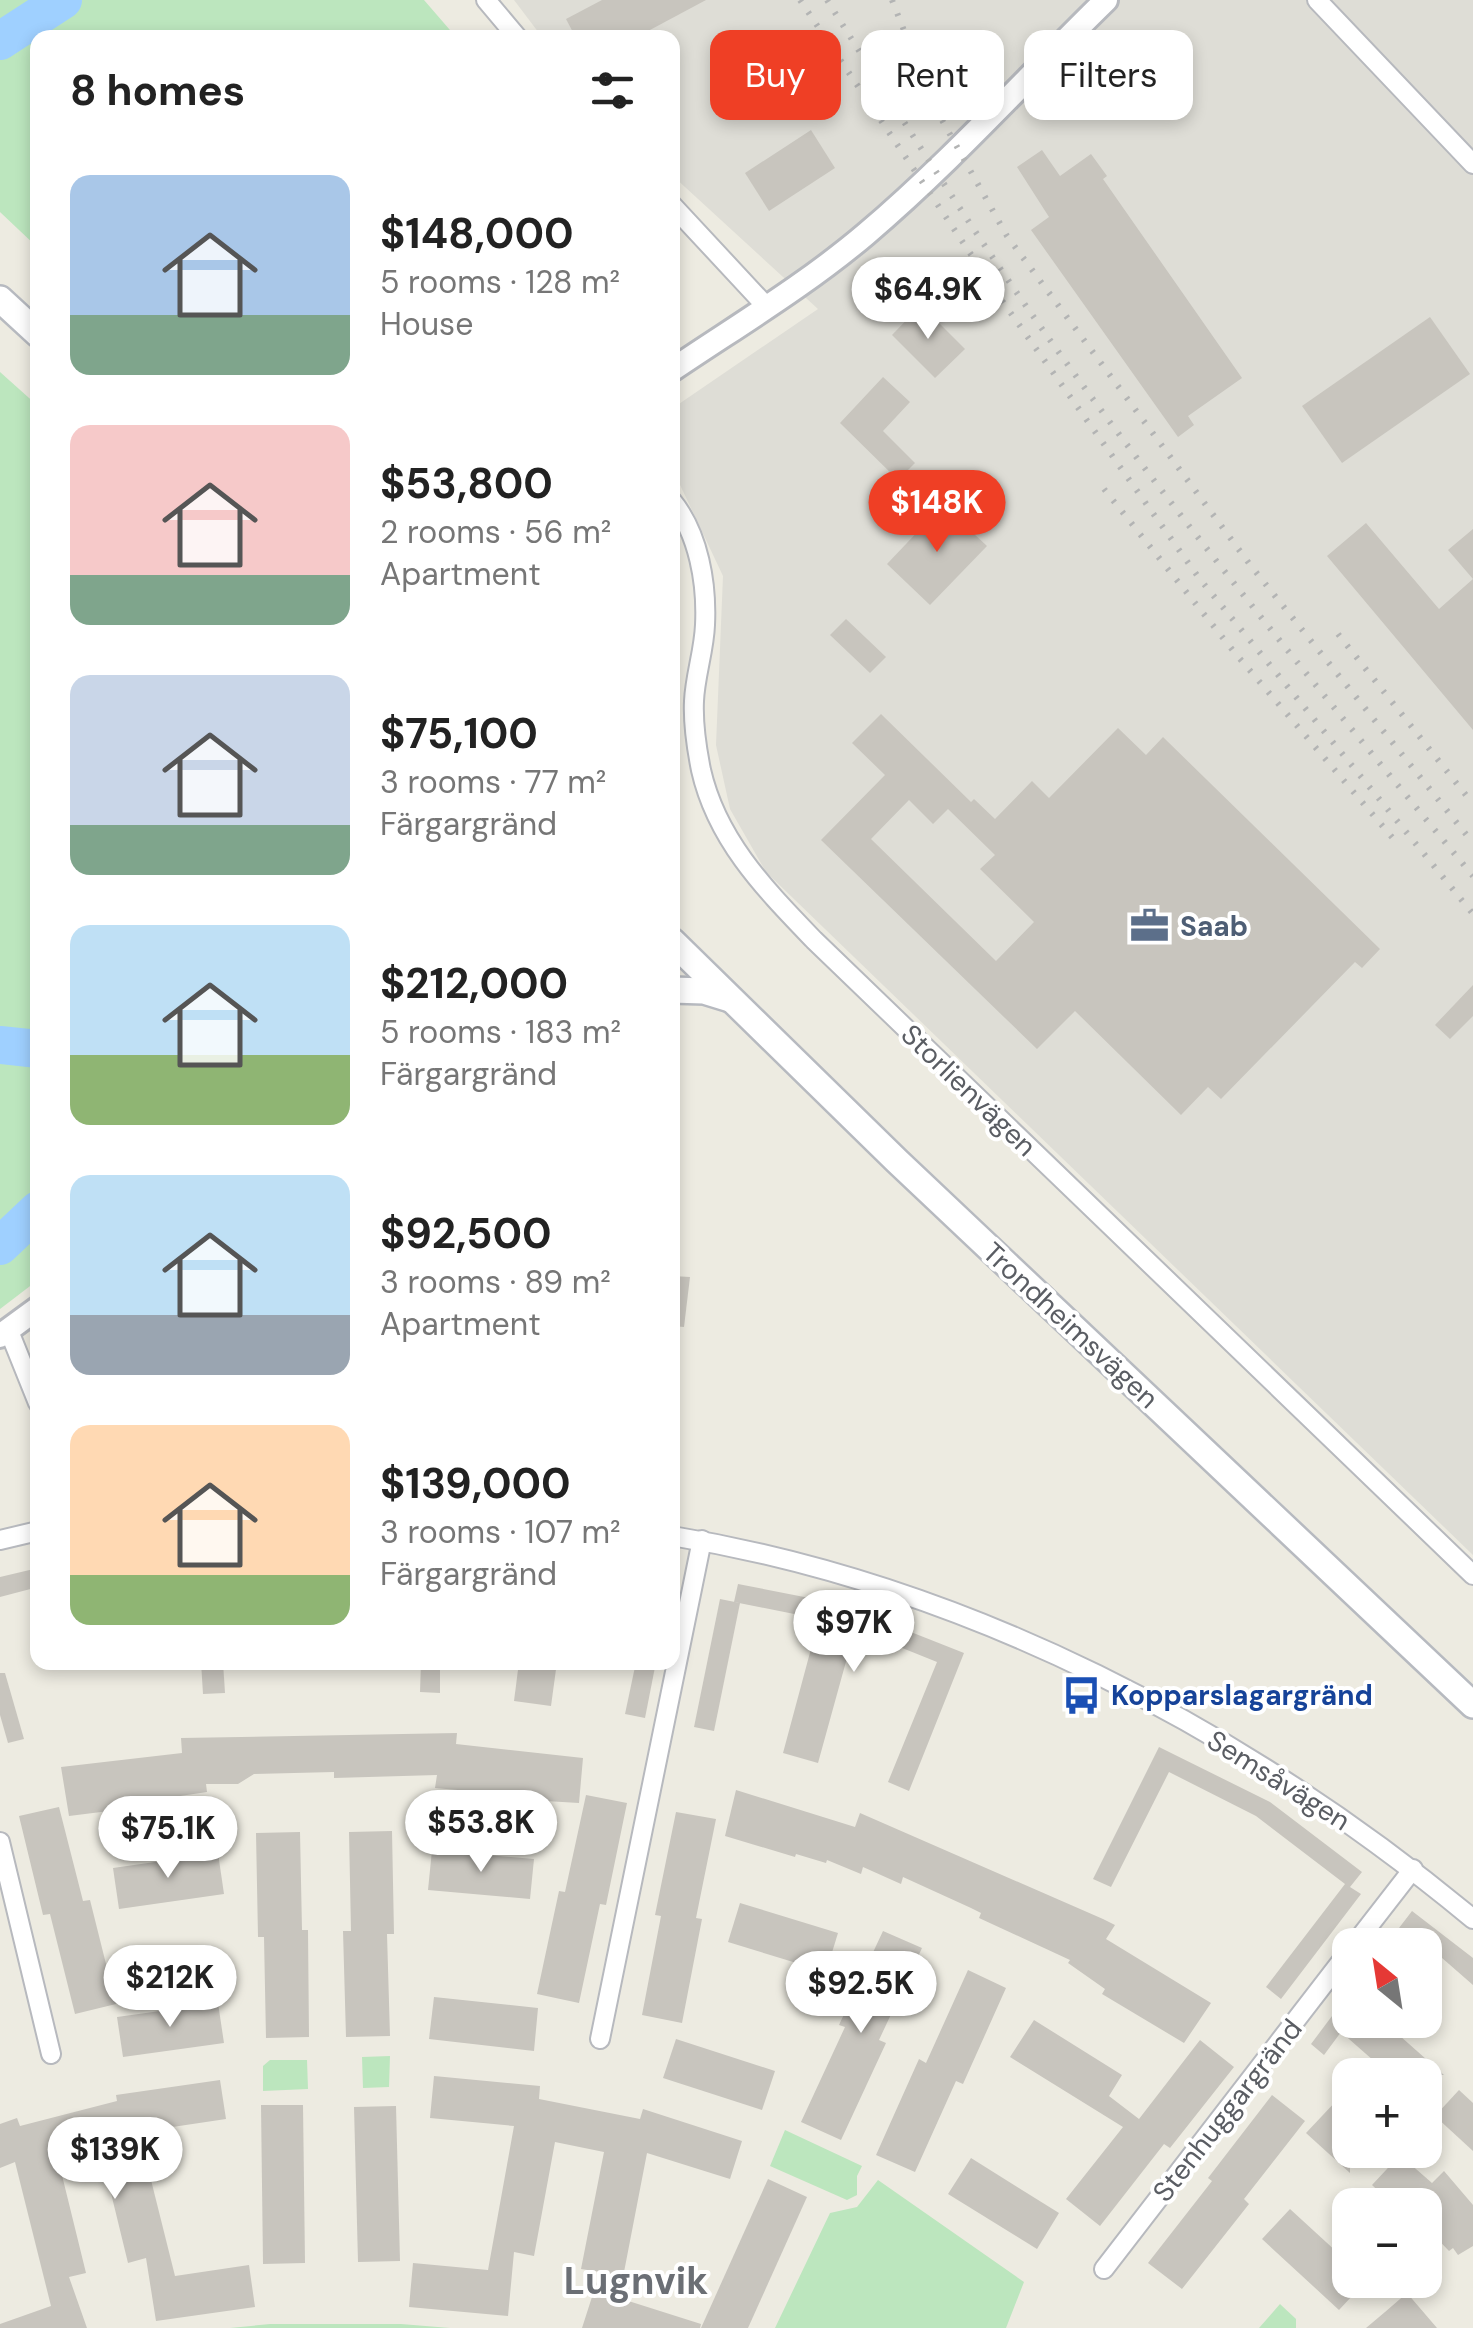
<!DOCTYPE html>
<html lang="en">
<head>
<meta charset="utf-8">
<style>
	:root { --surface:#fff; --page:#f2f2f2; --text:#222; --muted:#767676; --accent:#ef3f25 }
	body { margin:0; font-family:"DM Sans",sans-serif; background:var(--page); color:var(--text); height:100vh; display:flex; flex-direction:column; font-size:38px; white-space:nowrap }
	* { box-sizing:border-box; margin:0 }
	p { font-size:32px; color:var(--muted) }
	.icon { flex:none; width:55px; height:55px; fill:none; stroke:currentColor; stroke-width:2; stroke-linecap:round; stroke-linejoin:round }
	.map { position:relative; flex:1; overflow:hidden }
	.side { position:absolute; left:30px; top:30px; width:650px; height:1640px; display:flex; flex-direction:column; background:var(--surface); border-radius:20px; box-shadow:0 5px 15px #0003 }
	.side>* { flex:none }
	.top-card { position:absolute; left:710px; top:30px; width:612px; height:90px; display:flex; gap:20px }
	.needle { width:65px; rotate:330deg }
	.controls { position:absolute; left:1332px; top:1928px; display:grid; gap:20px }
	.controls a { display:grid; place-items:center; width:110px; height:110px; border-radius:20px; background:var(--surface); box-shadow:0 5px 15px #0003; font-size:50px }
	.price { position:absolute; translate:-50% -85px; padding:0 22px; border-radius:35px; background:#fff; color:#222; font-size:32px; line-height:65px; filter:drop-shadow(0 2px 5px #0008) }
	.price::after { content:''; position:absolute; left:50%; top:60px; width:30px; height:22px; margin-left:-15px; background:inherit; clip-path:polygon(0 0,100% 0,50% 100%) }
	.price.selected { background:var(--accent); color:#fff }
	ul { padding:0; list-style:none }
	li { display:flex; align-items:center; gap:30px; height:250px; padding:0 40px }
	li span { display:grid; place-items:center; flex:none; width:280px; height:200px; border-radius:20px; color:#555 }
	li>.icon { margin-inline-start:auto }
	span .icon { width:120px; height:120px; fill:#fffc; stroke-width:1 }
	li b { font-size:42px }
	h2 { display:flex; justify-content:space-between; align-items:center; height:120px; padding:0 40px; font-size:42px }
	.tag { padding:0 35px; border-radius:20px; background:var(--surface); box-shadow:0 5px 15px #0003; font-size:35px; line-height:90px }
	.tag.selected { background:var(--accent); color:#fff }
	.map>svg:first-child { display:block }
	.industrial { fill:#deddd6 }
	.green { fill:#bce6be }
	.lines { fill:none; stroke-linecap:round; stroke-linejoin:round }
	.river { stroke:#9fd0ff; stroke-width:38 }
	.building { fill:#c8c5be; fill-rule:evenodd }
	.minor-casing { stroke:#b7b9be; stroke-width:22 }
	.tertiary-casing { stroke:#b7b9be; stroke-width:28 }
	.secondary-casing { stroke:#b7bac0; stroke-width:30 }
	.minor { stroke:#fff; stroke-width:18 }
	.tertiary { stroke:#fff; stroke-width:22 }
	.secondary { stroke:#fff; stroke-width:25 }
	.rail { stroke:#b3b4b4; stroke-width:6; stroke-dasharray:2.5 12; stroke-linecap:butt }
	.labels { text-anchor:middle; stroke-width:8; stroke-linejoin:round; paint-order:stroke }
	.service-label { font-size:28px; font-weight:bold; fill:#4e5e75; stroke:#fff; text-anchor:start }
	.street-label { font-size:28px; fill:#5a5d63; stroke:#fff }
	.transit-label { font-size:28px; font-weight:bold; fill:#164399; stroke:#fff; text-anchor:start }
	.district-label { font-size:38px; font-weight:bold; fill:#6b6f75; stroke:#fff }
</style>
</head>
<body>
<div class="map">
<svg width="1473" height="2328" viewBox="0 0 1473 2328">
	<rect width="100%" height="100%" fill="#edebe1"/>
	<path class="industrial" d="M 514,0 L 1473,0 L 1473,1555 L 766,872 L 730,809 L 716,745 L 723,576 L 673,470 L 673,408 L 818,309 L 673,176 L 672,38 L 542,37 Z"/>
	<g class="green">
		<path d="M 0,0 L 424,0 L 456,37 L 38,38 L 37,247 L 0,212 Z"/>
		<path d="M 0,372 L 38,406 L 38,1280 L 0,1309 Z"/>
		<path d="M 390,2056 L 389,2087 L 363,2088 L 362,2057 Z"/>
		<path d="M 270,2060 L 307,2060 L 308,2089 L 263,2091 L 263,2066 Z"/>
		<path d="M 785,2130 L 862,2166 L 857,2176 L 857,2195 L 847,2200 L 770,2166 Z"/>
		<path d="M 878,2180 L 1024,2282 L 1006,2328 L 775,2328 L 830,2213 L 857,2207 Z"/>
		<path d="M 1280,2304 L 1296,2319 L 1296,2328 L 1259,2328 Z"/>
		<path d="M 270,2324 L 401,2324 L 450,2328 L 230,2328 Z"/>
	</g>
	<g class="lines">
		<g class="river">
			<path d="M 0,41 L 63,0"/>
			<path d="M 0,1045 L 38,1049"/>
			<path d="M 0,1246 L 38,1210"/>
		</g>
	</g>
	<g class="building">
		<path d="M 602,0 L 706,0 L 635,38 L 576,38 L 566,19 Z"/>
		<path d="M 811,130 L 835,168 L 769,211 L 745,173 Z"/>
		<path d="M 1042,150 L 1060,176 L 1091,154 L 1107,176 L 1103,179 L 1242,378 L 1188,416 L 1194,425 L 1178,437 L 1031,230 L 1049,217 L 1017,167 Z"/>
		<path d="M 921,305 L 965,349 L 935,378 L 892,335 Z"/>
		<path d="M 1430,317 L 1470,374 L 1342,463 L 1302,406 Z"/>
		<path d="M 883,377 L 910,402 L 883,431 L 915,463 L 898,480 L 840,423 Z"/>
		<path d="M 943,505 L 987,546 L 930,605 L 887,564 Z"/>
		<path d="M 1366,523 L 1439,609 L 1473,579 L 1473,730 L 1327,556 Z"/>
		<path d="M 1473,529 L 1473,579 L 1448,550 Z"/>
		<path d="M 846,619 L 886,657 L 870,673 L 830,635 Z"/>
		<path d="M 881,714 L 971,802 L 974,799 L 995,819 L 1032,781 L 1049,798 L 1118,728 L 1146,755 L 1163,737 L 1380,949 L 1362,968 L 1355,962 L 1221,1099 L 1208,1087 L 1181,1115 L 1075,1011 L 1037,1049 L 821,840 L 885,775 L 852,743 ZM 909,800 L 933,824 L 948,809 L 995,855 L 980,869 L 1034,922 L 996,961 L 871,839 Z"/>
		<path d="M 1473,985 L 1473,1016 L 1450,1039 L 1435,1025 Z"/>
		<path d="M 672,1276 L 690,1277 L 684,1327 L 672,1326 Z"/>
		<path d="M 38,1568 L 38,1587 L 0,1597 L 0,1577 Z"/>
		<path d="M 738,1584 L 840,1604 L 964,1653 L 909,1791 L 888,1782 L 937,1662 L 855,1629 L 818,1763 L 783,1753 L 819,1619 L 734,1602 Z"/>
		<path d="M 720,1599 L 740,1603 L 714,1731 L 694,1727 Z"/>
		<path d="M 201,1662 L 223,1662 L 225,1693 L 203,1694 Z"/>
		<path d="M 421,1662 L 440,1662 L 440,1693 L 420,1692 Z"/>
		<path d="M 519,1662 L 557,1662 L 551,1706 L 514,1701 Z"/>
		<path d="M 636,1662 L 656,1662 L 645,1718 L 625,1714 Z"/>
		<path d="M 0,1673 L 5,1673 L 24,1739 L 8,1743 L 0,1715 Z"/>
		<path d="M 457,1733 L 456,1744 L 583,1758 L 579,1803 L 480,1797 L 480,1792 L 435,1788 L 437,1775 L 334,1778 L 334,1772 L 254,1774 L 238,1784 L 206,1784 L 207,1792 L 140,1802 L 141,1807 L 69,1816 L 61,1767 L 182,1753 L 181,1738 Z"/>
		<path d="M 1159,1747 L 1270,1802 L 1362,1872 L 1350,1887 L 1361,1894 L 1281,1999 L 1266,1987 L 1345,1884 L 1256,1816 L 1169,1772 L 1111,1887 L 1093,1879 Z"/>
		<path d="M 736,1790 L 855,1827 L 860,1813 L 1103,1919 L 1115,1925 L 1106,1939 L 1211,2003 L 1184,2043 L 1102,1994 L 1105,1989 L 1068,1963 L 1070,1960 L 979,1918 L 981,1913 L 971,1908 L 903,1877 L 901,1884 L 863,1867 L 861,1874 L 827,1860 L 826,1863 L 796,1854 L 795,1857 L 725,1836 Z"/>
		<path d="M 586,1795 L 627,1803 L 606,1905 L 600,1904 L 579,2003 L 537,1994 L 559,1891 L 565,1892 Z"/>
		<path d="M 59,1807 L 83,1901 L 90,1900 L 116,2004 L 75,2014 L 50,1914 L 43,1915 L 19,1816 Z"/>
		<path d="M 676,1812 L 716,1819 L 696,1918 L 702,1919 L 682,2023 L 642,2015 L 661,1916 L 655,1915 Z"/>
		<path d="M 392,1831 L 394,1934 L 387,1934 L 390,2036 L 346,2037 L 343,1931 L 351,1931 L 349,1832 Z"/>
		<path d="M 300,1832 L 302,1930 L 308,1930 L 309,2037 L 266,2038 L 264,1937 L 258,1937 L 256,1833 Z"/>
		<path d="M 432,1850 L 534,1859 L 530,1899 L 428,1890 Z"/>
		<path d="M 218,1853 L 224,1894 L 119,1909 L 113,1868 Z"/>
		<path d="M 740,1903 L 838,1933 L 826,1972 L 728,1942 Z"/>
		<path d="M 1412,1911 L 1473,1958 L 1473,1985 L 1418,1937 L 1412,1945 L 1386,1945 Z"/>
		<path d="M 883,1931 L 922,1948 L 879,2040 L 886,2043 L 841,2140 L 801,2122 L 845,2027 L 839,2025 Z"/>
		<path d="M 968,1970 L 1006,1988 L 963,2084 L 956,2081 L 915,2172 L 876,2155 L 919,2059 L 926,2063 Z"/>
		<path d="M 1350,1992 L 1350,2020 L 1382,2020 L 1444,2075 L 1390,2075 L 1341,2032 L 1324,2055 L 1311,2044 Z"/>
		<path d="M 434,1997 L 538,2008 L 534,2051 L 429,2039 Z"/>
		<path d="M 218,2003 L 224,2043 L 123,2057 L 117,2017 Z"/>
		<path d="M 1034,2020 L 1122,2075 L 1109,2096 L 1139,2119 L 1200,2040 L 1234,2067 L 1170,2148 L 1164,2144 L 1100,2226 L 1066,2199 L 1123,2127 L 1010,2057 Z"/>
		<path d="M 676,2039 L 775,2071 L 762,2110 L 663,2078 Z"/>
		<path d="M 434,2076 L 540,2086 L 539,2099 L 640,2119 L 643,2109 L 742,2141 L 730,2179 L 647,2153 L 619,2298 L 701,2324 L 700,2328 L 582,2328 L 600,2272 L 581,2269 L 604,2152 L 555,2142 L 534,2256 L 514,2252 L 508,2316 L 409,2307 L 413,2263 L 488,2270 L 514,2126 L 430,2118 Z"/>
		<path d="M 220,2080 L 226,2119 L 139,2132 L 175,2276 L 249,2265 L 255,2307 L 156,2321 L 146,2258 L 128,2263 L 100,2148 L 58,2159 L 86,2273 L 69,2277 L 87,2328 L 0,2328 L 0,2324 L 51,2306 L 15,2162 L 0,2168 L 0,2124 L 17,2118 L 20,2126 L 117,2101 L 116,2095 Z"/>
		<path d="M 1459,2090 L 1473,2103 L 1473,2151 L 1435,2116 Z"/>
		<path d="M 1272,2095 L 1305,2121 L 1244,2199 L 1249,2204 L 1182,2289 L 1148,2263 L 1212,2181 L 1208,2178 Z"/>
		<path d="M 1338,2099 L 1350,2110 L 1350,2173 L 1306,2133 Z"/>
		<path d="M 261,2105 L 303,2105 L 305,2263 L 263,2264 Z"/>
		<path d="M 396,2106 L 400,2261 L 358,2262 L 354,2107 Z"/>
		<path d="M 1400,2155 L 1432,2183 L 1444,2171 L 1473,2205 L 1473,2246 L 1458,2255 L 1453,2248 L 1449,2251 L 1425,2226 L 1425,2205 L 1402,2205 L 1393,2197 L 1389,2201 L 1372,2185 Z"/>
		<path d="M 971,2158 L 1059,2213 L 1037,2249 L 948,2194 Z"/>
		<path d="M 768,2179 L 807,2197 L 748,2328 L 701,2328 Z"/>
		<path d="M 1290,2209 L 1350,2264 L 1350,2280 L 1367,2280 L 1339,2310 L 1262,2239 Z"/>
		<path d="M 1407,2293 L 1437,2328 L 1366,2328 L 1385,2312 Z"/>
	</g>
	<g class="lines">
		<defs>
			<g id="minor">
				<path d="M 486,0 L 518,38"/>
				<path d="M 1317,0 L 1473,164"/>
				<path d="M 672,205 L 766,306"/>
				<path d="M 672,501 C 699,534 707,584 705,625 C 704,651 695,676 694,701 C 693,722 697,750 701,770 C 717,841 766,890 814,940 L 1473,1575"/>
				<path d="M 9,1331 L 38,1403"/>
				<path d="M 672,1536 C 966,1584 1245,1730 1473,1919"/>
				<path d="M 0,1540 L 38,1531"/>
				<path d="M 0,1842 L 51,2054"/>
				<path d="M 1354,1945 L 1413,1869"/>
				<path d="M 600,2039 L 702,1540"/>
				<path d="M 1104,2269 L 1350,1950"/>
			</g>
			<g id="tertiary">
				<path d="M 672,370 C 737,326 806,285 866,234 C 951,162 1026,78 1106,0"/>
				<path d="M 0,1336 L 38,1308"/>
			</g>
			<g id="secondary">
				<path d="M 0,299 L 38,334"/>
				<path d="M 672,941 L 897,1161 L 1473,1705"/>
				<path d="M 672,990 L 704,991 L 730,999"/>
			</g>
		</defs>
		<use href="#minor" class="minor-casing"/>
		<use href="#tertiary" class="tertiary-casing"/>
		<use href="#secondary" class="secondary-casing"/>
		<use href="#minor" class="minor"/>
		<use href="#tertiary" class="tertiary"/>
		<use href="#secondary" class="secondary"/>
		<g class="rail">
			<path d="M 800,0 L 1005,305 L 1199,578 L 1473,914"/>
			<path d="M 827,0 C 902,119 977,239 1060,354 C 1190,534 1331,705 1473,876"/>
			<path d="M 892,0 L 933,104 L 1007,236 L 1251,566 L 1473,843"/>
			<path d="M 1104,489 L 1235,653 L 1397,843"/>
			<path d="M 1338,634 L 1473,804"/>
		</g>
	</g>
	<defs>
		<symbol id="office-bare" viewBox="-9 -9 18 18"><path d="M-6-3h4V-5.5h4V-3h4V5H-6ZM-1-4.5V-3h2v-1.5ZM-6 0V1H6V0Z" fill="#5c6f8a" stroke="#fff" stroke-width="2.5" paint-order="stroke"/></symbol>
		<symbol id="bus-bare" viewBox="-9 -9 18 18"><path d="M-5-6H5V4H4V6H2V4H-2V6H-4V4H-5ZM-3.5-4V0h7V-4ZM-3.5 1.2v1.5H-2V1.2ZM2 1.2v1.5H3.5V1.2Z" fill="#1a4fb4" stroke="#fff" stroke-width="2.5" paint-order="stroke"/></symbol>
	</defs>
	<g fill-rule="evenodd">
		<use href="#office-bare" x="1122" y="898" width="55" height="55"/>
		<use href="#bus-bare" x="1054" y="1668" width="55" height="55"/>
	</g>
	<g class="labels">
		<g class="service-label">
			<text x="1180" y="936">Saab</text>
		</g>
		<g class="street-label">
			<text transform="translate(969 1090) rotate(44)" y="10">Storlienvägen</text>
			<text transform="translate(1071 1325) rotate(43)" y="10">Trondheimsvägen</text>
			<text transform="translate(1279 1780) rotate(32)" y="10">Semsåvägen</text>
			<text transform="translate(1227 2110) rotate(-52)" y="10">Stenhuggargränd</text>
		</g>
		<g class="transit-label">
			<text x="1111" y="1705">Kopparslagargränd</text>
		</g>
		<g class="district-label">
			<text x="636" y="2294">Lugnvik</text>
		</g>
	</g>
</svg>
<div class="controls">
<a><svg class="needle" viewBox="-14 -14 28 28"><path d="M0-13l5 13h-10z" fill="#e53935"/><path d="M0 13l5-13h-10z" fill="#767676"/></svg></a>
<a>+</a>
<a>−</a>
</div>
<b class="price" style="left:928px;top:342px">$64.9K</b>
<b class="price selected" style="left:937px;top:555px">$148K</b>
<b class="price" style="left:854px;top:1675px">$97K</b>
<b class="price" style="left:481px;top:1875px">$53.8K</b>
<b class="price" style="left:168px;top:1881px">$75.1K</b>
<b class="price" style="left:170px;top:2030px">$212K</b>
<b class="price" style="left:861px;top:2036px">$92.5K</b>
<b class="price" style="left:115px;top:2202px">$139K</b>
<div class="top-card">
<a class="tag selected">Buy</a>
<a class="tag">Rent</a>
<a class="tag">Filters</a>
</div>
<section class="side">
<h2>8 homes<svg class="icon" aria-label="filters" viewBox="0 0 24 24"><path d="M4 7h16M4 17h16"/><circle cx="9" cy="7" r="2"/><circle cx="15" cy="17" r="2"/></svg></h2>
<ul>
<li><span style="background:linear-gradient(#a9c7e8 70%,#7fa58c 0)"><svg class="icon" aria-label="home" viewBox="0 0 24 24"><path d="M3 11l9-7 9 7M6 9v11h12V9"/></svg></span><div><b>$148,000</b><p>5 rooms · 128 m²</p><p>House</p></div></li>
<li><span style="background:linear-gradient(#f6c9c9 75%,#7fa58c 0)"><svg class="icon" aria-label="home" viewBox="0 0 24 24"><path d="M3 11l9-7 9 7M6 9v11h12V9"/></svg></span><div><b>$53,800</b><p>2 rooms · 56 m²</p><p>Apartment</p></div></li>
<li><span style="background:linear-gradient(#c9d6e8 75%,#7fa58c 0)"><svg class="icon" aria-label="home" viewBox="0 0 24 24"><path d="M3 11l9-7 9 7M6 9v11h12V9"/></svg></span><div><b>$75,100</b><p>3 rooms · 77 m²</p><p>Färgargränd</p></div></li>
<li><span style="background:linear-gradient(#bfe0f5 65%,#8fb573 0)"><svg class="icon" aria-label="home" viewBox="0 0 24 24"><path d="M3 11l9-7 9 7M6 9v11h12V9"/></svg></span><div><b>$212,000</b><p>5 rooms · 183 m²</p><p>Färgargränd</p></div></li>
<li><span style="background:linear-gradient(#bfe0f5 70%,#9aa5b1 0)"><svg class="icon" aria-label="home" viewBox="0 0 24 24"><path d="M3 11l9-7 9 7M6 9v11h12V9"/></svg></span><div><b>$92,500</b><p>3 rooms · 89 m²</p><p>Apartment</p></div></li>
<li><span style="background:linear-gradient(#ffd9b3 75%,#8fb573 0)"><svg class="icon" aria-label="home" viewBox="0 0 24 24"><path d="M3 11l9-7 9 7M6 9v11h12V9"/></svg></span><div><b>$139,000</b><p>3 rooms · 107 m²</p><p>Färgargränd</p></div></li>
</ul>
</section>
</div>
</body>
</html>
